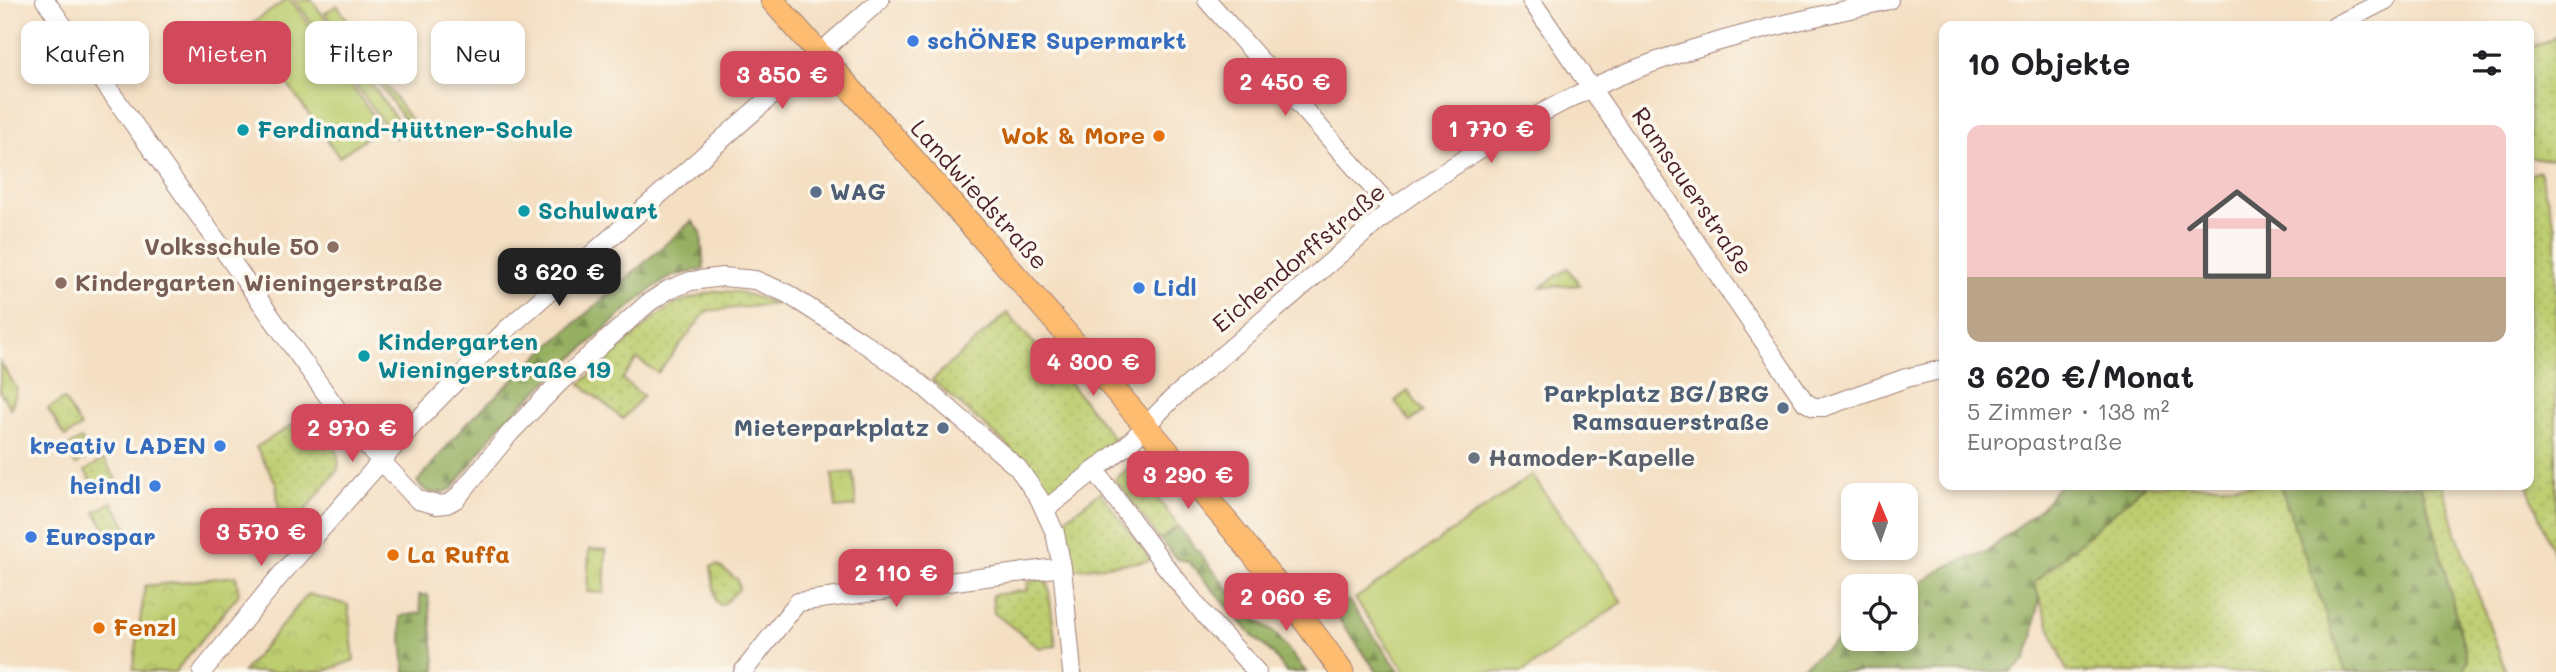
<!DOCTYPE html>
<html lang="de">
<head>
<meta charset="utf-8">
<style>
	:root { --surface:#fff; --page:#f6f6f6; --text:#202124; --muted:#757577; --accent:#d1495b }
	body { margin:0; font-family:Mali,sans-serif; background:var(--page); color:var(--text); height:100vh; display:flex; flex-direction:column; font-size:26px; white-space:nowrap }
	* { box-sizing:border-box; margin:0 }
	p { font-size:23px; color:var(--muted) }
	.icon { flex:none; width:38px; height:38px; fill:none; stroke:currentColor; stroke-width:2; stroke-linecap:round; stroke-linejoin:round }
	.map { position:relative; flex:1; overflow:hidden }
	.sheet { position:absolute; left:1939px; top:21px; width:595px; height:469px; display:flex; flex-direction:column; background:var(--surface); border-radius:14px; box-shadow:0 4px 10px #0003 }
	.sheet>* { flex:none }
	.banner { position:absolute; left:21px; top:21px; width:665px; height:63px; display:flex; gap:14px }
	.needle { width:46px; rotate:358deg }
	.fabs { position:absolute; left:1841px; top:483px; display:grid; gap:14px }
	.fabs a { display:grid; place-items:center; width:77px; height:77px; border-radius:14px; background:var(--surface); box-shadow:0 4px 10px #0003; font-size:35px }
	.price { position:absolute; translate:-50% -60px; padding:0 16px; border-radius:14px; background:var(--accent); color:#fff; font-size:23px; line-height:46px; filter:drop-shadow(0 2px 4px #0008) }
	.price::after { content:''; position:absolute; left:50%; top:42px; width:21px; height:16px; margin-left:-10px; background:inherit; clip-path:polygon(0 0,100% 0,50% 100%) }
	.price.on { background:#222; color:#fff }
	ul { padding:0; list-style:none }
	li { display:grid; align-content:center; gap:14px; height:371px; padding:0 28px }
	li span { display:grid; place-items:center; height:217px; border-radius:14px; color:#555 }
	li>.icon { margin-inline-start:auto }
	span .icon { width:126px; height:126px; fill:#fffc; stroke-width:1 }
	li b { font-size:30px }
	h2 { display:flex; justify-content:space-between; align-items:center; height:84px; padding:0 28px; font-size:30px }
	.pill { padding:0 24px; border-radius:14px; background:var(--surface); box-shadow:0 4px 10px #0003; font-size:24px; line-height:63px }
	.pill.on { background:var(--accent); color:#fff }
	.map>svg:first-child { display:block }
	.grass { fill:url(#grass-dots); stroke:#84764d; stroke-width:2 }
	.forest { fill:url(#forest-firs); stroke:#706846; stroke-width:2 }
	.park { fill:url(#park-crowns); stroke:#84764d; stroke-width:2 }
	.pitch { fill:#bdcd6f; stroke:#84764d; stroke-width:2 }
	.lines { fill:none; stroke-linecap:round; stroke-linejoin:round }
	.minor-casing { stroke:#9f7f77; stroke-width:20 }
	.major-casing { stroke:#9f7f77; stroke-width:25 }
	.minor { stroke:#fff; stroke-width:18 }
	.major { stroke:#febc70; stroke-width:23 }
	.shop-dot { fill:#3f7fe0; stroke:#fbf7ec; stroke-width:2.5 }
	.culture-dot { fill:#0f9aa8; stroke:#fbf7ec; stroke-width:2.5 }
	.food-dot { fill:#e8710a; stroke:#fbf7ec; stroke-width:2.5 }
	.service-dot { fill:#5c6f8a; stroke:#fbf7ec; stroke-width:2.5 }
	.education-dot { fill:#8d6e63; stroke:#fbf7ec; stroke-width:2.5 }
	.worship-dot { fill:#6b7280; stroke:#fbf7ec; stroke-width:2.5 }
	.labels { text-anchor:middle; stroke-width:7; stroke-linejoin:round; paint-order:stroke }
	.shop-label { font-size:24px; font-weight:bold; fill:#366cbe; stroke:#fbf7ec; text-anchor:start }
	.culture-label { font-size:24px; font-weight:bold; fill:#0d838f; stroke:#fbf7ec; text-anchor:start }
	.food-label { font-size:24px; font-weight:bold; fill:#c56008; stroke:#fbf7ec; text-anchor:start }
	.street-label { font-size:24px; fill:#4a1f2b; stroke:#fbf7ec }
	.service-label { font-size:24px; font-weight:bold; fill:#4e5e75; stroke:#fbf7ec; text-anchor:end }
	.education-label { font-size:24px; font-weight:bold; fill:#785e54; stroke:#fbf7ec; text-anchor:end }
	.worship-label { font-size:24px; font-weight:bold; fill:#5b616d; stroke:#fbf7ec; text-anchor:start }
</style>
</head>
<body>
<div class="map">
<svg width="2556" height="672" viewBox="0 0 2556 672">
	<defs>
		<pattern id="grass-dots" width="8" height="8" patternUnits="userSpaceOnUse" patternTransform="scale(1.75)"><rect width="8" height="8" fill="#bdcd6f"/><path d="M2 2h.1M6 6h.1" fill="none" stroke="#a4b060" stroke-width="1.8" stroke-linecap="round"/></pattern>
		<pattern id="forest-firs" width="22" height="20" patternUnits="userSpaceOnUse" patternTransform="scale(1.75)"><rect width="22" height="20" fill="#96b062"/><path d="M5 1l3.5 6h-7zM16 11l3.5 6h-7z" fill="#7c8f51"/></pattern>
		<pattern id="park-crowns" width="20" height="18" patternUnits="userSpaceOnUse" patternTransform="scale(1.75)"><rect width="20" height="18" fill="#bdcd6f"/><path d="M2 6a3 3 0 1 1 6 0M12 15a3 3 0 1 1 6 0" fill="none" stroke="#a4b060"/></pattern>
	</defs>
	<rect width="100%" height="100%" fill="#fbf7ec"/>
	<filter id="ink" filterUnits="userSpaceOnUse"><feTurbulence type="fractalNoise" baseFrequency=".0143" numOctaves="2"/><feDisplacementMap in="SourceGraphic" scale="14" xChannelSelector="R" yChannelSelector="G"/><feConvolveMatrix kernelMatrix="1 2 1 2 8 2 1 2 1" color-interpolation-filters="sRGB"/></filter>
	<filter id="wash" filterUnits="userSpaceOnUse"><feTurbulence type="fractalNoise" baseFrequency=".00686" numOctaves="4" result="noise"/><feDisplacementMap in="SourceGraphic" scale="28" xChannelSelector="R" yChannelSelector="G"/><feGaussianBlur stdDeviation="1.57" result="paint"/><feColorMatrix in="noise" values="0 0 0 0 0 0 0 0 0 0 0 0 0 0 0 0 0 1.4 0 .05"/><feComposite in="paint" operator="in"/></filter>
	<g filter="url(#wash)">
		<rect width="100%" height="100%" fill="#f4dfc3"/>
		<g class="grass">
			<path d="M 2556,36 L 2556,157 L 2550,160 L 2529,157 L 2529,49 Z"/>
			<path d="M 2539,171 L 2556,227 L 2556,561 L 2527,485 L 2529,175 Z"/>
			<path d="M 716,291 L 739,292 L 778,304 L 707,311 L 658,373 L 637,359 L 622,379 L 643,396 L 623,419 L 580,384 L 655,317 L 679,302 Z"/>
			<path d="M 1007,313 L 1072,386 L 1117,442 L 1055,492 L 1044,489 L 1007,445 L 932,380 Z"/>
			<path d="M 0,362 L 17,389 L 11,409 L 0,392 Z"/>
			<path d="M 64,399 L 81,427 L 65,437 L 48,409 Z"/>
			<path d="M 312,413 C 320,431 345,451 337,471 L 282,539 L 276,483 L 256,447 Z"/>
			<path d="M 81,439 L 91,455 L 76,465 L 65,448 Z"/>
			<path d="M 104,459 L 117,481 L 99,492 L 85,471 Z"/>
			<path d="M 1133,465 L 1178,526 L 1160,540 L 1115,479 Z"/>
			<path d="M 2145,485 L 2280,485 L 2346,672 L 2067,672 L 2033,583 Z"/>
			<path d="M 2420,485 L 2443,485 L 2456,532 L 2506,672 L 2464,672 L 2467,659 L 2432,521 Z"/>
			<path d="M 1100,492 L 1150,559 L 1148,561 L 1068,570 L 1060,523 Z"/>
			<path d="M 112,502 L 128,528 L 111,537 L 95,512 Z"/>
			<path d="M 718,565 L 738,580 L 739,589 L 724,604 L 720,605 L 716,601 L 711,566 Z"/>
			<path d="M 1043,579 L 1048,584 L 1056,646 L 1039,648 L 994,613 L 992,595 L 1028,590 L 1027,582 Z"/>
		</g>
		<g class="forest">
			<path d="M 692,221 L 701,232 L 704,269 L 673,276 L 653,288 L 620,315 L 501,424 L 453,488 C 438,496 428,495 417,482 L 466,424 L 547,348 Z"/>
			<path d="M 2059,485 L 2145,485 L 2034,583 L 2039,597 L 2033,638 L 2025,661 L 2010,672 L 1795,672 L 1853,629 L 1853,639 L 1906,639 L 1906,593 L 1947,566 L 1988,551 L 2042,507 Z"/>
			<path d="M 2280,485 L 2420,485 L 2432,521 L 2467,659 L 2464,672 L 2346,672 Z"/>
			<path d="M 1178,526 L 1233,595 L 1256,619 L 1275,633 L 1306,672 L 1286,672 L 1272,653 L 1253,636 L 1188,561 L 1177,559 L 1160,540 Z"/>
			<path d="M 419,595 L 428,595 L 436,672 L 405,672 L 400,616 L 421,613 Z"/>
			<path d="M 1348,600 L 1400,672 L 1377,672 L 1336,615 L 1337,611 Z"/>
		</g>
		<g class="park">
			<path d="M 1568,268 L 1580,285 L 1541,287 Z"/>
			<path d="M 1408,391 L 1423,412 L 1410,422 L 1395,401 Z"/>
			<path d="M 853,472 L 856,506 L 836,508 L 832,474 Z"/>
			<path d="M 589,549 L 606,550 L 604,593 L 587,592 Z"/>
			<path d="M 236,576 L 239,594 L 175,672 L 144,672 L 133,669 L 145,586 Z"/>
			<path d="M 308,594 L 348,605 L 354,660 L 323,672 L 243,672 Z"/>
		</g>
		<g class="pitch">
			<path d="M 286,0 L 291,0 L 381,127 L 339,157 L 247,27 Z"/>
			<path d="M 295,0 L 312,0 L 404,130 L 394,138 Z"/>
			<path d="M 337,5 L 349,22 L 344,26 L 413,123 L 409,126 L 341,29 L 337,30 L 325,13 Z"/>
			<path d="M 1532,475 L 1622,602 L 1523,672 L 1406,672 L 1355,599 Z"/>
		</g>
	</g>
	<g filter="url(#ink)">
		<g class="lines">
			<defs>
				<g id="minor">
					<path d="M 45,0 L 352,430 L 418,500 L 437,505 L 447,504 L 456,499 L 510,433 L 561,381 L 648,303 L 668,290 L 691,281 L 723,277 L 755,280 L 786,293 L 858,339 L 914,378 L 1018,468 L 1039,498 L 1055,533 L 1062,567 L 1072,672"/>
					<path d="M 1207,0 L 1392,209"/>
					<path d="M 1531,0 L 1805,402 L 1814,407 L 1824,407 L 1906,378 L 1944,369"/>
					<path d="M 2335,26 L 2386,0"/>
					<path d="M 1046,509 L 1095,470"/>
					<path d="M 202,672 L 279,577 L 413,425 L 506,330 L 880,0"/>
					<path d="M 743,672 L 798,602 L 1062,567"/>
					<path d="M 1257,672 L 1207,618 L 1163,563 L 1095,470 L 1127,445 L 1173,398 L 1392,209 C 1478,146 1570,90 1672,56 C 1742,32 1816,17 1889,0"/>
				</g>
				<path id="major" d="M 772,0 C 890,134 1010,267 1126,403 C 1201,490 1276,578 1342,672"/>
			</defs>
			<use href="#minor" class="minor-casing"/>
			<use href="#major" class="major-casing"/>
			<use href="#minor" class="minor"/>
			<use href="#major" class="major"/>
		</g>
	</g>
	<g class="shop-dot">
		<circle cx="913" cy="41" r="7"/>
		<circle cx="1139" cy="288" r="7"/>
		<circle cx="220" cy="446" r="7"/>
		<circle cx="155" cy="486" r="7"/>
		<circle cx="31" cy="537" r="7"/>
	</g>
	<g class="culture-dot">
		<circle cx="243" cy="130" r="7"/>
		<circle cx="524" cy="211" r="7"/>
		<circle cx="364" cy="356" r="7"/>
	</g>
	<g class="food-dot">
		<circle cx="1159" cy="136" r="7"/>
		<circle cx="393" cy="555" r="7"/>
		<circle cx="99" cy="628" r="7"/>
	</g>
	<g class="service-dot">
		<circle cx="816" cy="192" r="7"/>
		<circle cx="1783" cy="408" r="7"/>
		<circle cx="943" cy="428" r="7"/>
	</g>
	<g class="education-dot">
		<circle cx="333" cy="247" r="7"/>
		<circle cx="61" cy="283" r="7"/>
	</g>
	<circle class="worship-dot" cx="1474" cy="458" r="7"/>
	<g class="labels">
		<g class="shop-label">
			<text x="927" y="49">schÖNER Supermarkt</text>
			<text x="1153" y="296">Lidl</text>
			<text x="206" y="454" text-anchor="end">kreativ LADEN</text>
			<text x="141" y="494" text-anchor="end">heindl</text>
			<text x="45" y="545">Eurospar</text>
		</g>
		<g class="culture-label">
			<text x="257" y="138">Ferdinand-Hüttner-Schule</text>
			<text x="538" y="219">Schulwart</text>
			<text x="378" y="350">Kindergarten<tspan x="378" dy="28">Wieningerstraße 19</tspan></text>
		</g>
		<g class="food-label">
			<text x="1145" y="144" text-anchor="end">Wok &amp; More</text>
			<text x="407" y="563">La Ruffa</text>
			<text x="113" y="636">Fenzl</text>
		</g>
		<g class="street-label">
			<text transform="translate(1692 191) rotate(56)" y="8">Ramsauerstraße</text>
			<text transform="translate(979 195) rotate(48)" y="8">Landwiedstraße</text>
			<text transform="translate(1299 258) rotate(-40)" y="8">Eichendorffstraße</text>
		</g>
		<g class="service-label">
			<text x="830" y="200" text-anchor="start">WAG</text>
			<text x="1769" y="402">Parkplatz BG/BRG<tspan x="1769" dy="28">Ramsauerstraße</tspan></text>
			<text x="929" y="436">Mieterparkplatz</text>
		</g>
		<g class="education-label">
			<text x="319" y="255">Volksschule 50</text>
			<text x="75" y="291" text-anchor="start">Kindergarten Wieningerstraße</text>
		</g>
		<g class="worship-label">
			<text x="1488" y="466">Hamoder-Kapelle</text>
		</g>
	</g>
</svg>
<div class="fabs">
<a><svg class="needle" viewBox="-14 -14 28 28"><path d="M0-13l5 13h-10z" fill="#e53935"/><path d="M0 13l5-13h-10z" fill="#757577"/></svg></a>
<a><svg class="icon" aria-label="locate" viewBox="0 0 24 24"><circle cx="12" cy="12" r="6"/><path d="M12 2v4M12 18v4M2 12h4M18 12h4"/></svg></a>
</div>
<b class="price" style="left:782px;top:111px">3 850 €</b>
<b class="price" style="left:1285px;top:118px">2 450 €</b>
<b class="price" style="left:1491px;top:165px">1 770 €</b>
<b class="price on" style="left:559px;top:308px">3 620 €</b>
<b class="price" style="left:1093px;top:398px">4 300 €</b>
<b class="price" style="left:352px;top:464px">2 970 €</b>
<b class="price" style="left:1188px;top:511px">3 290 €</b>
<b class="price" style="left:261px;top:568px">3 570 €</b>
<b class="price" style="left:896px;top:609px">2 110 €</b>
<b class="price" style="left:1286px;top:633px">2 060 €</b>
<div class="banner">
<a class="pill">Kaufen</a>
<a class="pill on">Mieten</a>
<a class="pill">Filter</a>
<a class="pill">Neu</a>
</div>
<section class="sheet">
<h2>10 Objekte<svg class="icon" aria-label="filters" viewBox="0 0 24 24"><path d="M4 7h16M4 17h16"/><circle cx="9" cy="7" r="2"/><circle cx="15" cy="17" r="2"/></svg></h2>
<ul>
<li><span style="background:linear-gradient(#f6c9c9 70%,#b9a48a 0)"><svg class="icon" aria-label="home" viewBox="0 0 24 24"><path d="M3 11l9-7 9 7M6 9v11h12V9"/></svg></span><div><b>3 620 €/Monat</b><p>5 Zimmer · 138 m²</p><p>Europastraße</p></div></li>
</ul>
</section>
</div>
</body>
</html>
